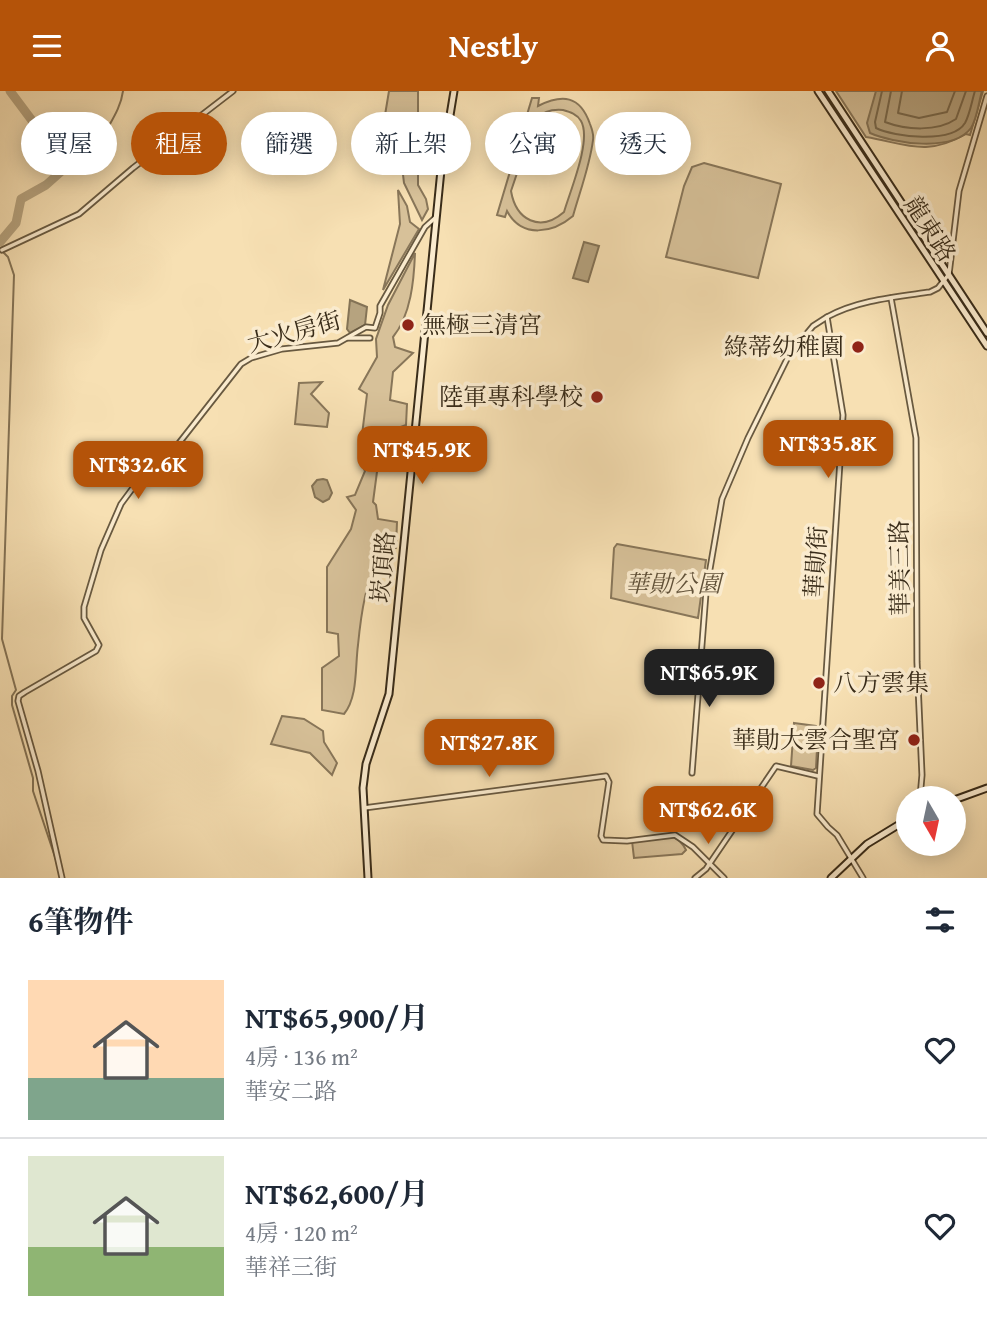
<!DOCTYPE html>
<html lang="zh-TW">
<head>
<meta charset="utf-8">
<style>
	:root { --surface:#fff; --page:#f6f6f7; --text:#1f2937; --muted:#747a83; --line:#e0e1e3; --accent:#b45309 }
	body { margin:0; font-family:"Gentium Book Plus","Noto Serif TC",serif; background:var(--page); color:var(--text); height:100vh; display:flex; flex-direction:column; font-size:26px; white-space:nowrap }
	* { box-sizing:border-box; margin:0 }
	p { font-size:23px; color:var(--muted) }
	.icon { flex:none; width:38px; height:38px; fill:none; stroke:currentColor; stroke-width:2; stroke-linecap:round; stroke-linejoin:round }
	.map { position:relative; height:787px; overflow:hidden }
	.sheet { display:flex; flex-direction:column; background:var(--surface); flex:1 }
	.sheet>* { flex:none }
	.top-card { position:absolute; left:21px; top:21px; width:945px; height:63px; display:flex; gap:14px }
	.needle { width:46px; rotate:171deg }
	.buttons { position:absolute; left:896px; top:695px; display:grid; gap:14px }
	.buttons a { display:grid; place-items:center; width:70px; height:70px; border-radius:50%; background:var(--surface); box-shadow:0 4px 18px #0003; font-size:35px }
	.price { position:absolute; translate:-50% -60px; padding:0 16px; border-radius:14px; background:var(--accent); color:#fff; font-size:23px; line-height:46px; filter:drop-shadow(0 2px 4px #0008) }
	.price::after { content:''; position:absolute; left:50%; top:42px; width:21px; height:16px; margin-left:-10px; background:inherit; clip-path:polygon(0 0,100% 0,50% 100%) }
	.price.on { background:#222; color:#fff }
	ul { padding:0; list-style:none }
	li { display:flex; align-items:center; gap:21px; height:175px; padding:0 28px }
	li+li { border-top:2px solid var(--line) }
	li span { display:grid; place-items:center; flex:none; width:196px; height:140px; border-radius:0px; color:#555 }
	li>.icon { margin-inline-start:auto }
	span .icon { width:84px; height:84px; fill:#fffc; stroke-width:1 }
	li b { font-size:30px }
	h2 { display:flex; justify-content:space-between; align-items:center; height:84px; padding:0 28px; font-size:30px }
	.chip { padding:0 24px; border-radius:32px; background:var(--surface); box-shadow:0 4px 18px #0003; font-size:24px; line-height:63px }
	.chip.on { background:var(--accent); color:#fff }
	header { display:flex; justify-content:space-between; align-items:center; height:91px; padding:0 28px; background:var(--accent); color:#fff; font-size:32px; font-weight:600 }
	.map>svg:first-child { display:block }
	.green { fill:#d7c199; stroke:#887659; stroke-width:2; fill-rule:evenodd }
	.water { fill:#b6a37f; stroke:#847356; stroke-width:2 }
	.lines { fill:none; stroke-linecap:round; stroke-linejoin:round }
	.shore { stroke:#78684c; stroke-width:2 }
	.stream { stroke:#847356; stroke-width:2 }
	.river { stroke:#b6a37f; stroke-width:9 }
	.street-casing { stroke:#685940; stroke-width:7 }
	.secondary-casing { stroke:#392c19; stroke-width:9 }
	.street { stroke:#faebce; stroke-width:3.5 }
	.secondary { stroke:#faebce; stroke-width:5 }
	.poi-dot { fill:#8f2418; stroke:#faebce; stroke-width:2.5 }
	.labels { text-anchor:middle; stroke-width:7; stroke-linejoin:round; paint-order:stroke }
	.street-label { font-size:24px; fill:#392c19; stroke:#faebce }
	.poi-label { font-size:24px; fill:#392c19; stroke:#faebce; text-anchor:end }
	.park-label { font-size:24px; font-style:italic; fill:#605139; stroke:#faebce }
</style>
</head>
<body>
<header><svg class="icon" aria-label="menu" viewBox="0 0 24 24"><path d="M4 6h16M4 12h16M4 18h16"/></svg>Nestly<svg class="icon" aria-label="person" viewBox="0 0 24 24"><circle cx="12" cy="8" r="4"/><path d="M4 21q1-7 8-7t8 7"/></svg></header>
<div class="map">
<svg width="987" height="787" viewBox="0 0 987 787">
	<rect width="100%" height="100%" fill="#f7e0b3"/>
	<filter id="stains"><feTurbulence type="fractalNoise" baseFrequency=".00286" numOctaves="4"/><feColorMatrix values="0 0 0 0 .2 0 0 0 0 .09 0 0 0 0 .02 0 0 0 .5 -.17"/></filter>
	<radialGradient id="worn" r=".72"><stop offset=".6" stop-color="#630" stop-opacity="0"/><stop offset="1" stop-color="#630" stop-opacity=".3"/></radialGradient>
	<g class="green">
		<path d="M 389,0 L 418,0 L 418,94 L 426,108 L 428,118 L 422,129 L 404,92 L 398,42 L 385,24 Z"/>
		<path d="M 836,0 L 983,0 L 970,44 L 966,43 C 926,66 907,53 866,46 Z"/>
		<path d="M 532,7 L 539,7 L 538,15 C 562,3 580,4 590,33 C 592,38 594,43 593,49 C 590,74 580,100 573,125 C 553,142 522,148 507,120 L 505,126 L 497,124 ZM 563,19 C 570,21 577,23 581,30 C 592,49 570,100 564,121 C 540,142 516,129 511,100 L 534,32 C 541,21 550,18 563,19 Z"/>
		<path d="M 704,72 L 781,93 L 758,187 L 666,166 L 684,95 L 692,76 Z"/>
		<path d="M 398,99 L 407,115 L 410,131 L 419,138 L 383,199 L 400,133 Z"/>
		<path d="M 415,162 C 414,189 411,224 393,246 L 395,256 L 413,262 L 393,281 L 390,309 L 407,313 L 406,334 L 382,343 L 373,411 L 376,414 L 378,428 L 397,431 L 396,457 L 382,459 C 366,487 361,523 358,554 C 355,576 358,606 344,623 L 322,619 L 322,577 L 339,565 L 338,543 L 327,541 L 327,476 L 351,438 L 356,419 L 347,406 L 355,404 L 365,380 L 359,367 L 368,355 L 362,344 L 367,303 L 359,298 L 377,266 L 376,248 L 388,214 Z"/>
		<path d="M 322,291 L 311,303 L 329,322 L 327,336 L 295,333 L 299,292 Z"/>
		<path d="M 617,453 L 706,469 L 698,527 L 611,507 L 614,457 Z"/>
		<path d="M 282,625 L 304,628 L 323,640 L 324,651 L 337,672 L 332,684 L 310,662 L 271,653 Z"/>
		<path d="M 794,632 L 816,635 L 818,638 L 816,677 L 813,679 L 791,675 Z"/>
		<path d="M 673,746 C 679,748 683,753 686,759 L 682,763 L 634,767 L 632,750 Z"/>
	</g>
	<g class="water">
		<path d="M 876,0 L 982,0 C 979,10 977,28 971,37 C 952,62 893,52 870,42 L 867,32 Z"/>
		<path d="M 584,151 L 599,155 L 588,191 L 573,187 Z"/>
		<path d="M 350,209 L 367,216 L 365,234 L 350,242 L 347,238 Z"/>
		<path d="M 323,388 L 327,389 L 332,402 L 329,408 L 323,411 L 315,406 L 312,395 L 317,389 Z"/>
	</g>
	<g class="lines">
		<g class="shore">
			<path d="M 882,0 L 875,31 L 876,37 C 894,46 952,53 965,32 C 970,23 972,9 975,0"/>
			<path d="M 891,0 L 885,31 C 906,39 937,41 956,28 L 966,0"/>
			<path d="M 902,0 L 898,22 L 919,27 L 947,21 L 955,0"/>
		</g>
		<g class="stream">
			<path d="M 64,78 L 97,60 C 104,38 120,23 123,0"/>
			<path d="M 0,158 L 8,166 L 14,184 L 2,548 L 16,599 L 12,605 L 12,614 L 33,687 L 33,700 L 56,769"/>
		</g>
		<path class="river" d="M 0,151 L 16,132 L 21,108 L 46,94 L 64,78 L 63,71 L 10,0"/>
		<defs>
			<g id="street">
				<path d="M 2,159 L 79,123 L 133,77 L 233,0"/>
				<path d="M 891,207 L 916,347 L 917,571 L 922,684 L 920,707"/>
				<path d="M 348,247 L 370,247"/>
				<path d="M 692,682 L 706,501 L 722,408 L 748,347 L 789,264 L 813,235 L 827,226"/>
				<path d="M 364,717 L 606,685 L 609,691 L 601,745 L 603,749 L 627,750 L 675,744 L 693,756 L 724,787"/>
				<path d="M 62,787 L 38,680 L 18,610 L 19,605 L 25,601 L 96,560 L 99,554 L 84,527 L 84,516 L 101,459 L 121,413 L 141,386 L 172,361 L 241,273 L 251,267 L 282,258 L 338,252 L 366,236 L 375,237 L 380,222 L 380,215 L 425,136 L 435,127"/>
				<path d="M 695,787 L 706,778 L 776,675 L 818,685"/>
				<path d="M 863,787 L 837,744 L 828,736 L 817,723 L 843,324 L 827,226 C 858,209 895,206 930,201 L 938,197 L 949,183 L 959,100 L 987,5"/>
			</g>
			<g id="secondary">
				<path d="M 818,0 L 987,255"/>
				<path d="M 828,0 L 987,242"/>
				<path d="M 954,709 L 987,697"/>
				<path d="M 368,787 L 363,697 L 366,673 L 389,603 L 441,79 L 454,0"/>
				<path d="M 831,787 L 867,753 L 908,728"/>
			</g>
		</defs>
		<use href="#street" class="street-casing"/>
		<use href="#secondary" class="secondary-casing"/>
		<use href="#street" class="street"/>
		<use href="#secondary" class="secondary"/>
	</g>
	<g class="poi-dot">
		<circle cx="408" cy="234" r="7"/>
		<circle cx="858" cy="256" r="7"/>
		<circle cx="597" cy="306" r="7"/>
		<circle cx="819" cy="592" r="7"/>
		<circle cx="914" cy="649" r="7"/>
	</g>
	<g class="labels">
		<g class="street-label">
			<text transform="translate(930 138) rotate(57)" y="8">龍東路</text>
			<text transform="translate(294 241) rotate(-15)" y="8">大火房街</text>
			<text transform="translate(816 471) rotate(-86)" y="8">華勛街</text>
			<text transform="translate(383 476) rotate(-85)" y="8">崁頂路</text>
			<text transform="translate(900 477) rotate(-91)" y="8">華美三路</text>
		</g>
		<g class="poi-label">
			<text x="422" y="242" text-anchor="start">無極三清宮</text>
			<text x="844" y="264">綠蒂幼稚園</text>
			<text x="583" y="314">陸軍專科學校</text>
			<text x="833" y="600" text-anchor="start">八方雲集</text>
			<text x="900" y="657">華勛大雲合聖宮</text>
		</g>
		<g class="park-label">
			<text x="673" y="501">華勛公園</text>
		</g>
	</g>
	<rect width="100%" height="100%" filter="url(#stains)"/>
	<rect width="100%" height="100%" fill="url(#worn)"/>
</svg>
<div class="buttons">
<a><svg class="needle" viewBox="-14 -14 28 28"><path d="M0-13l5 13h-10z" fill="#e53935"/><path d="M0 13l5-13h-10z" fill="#747a83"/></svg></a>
</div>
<b class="price" style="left:828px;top:389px">NT$35.8K</b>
<b class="price" style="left:422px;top:395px">NT$45.9K</b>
<b class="price" style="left:138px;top:410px">NT$32.6K</b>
<b class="price on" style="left:709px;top:618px">NT$65.9K</b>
<b class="price" style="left:489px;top:688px">NT$27.8K</b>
<b class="price" style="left:708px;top:755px">NT$62.6K</b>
<div class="top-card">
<a class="chip">買屋</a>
<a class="chip on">租屋</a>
<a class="chip">篩選</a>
<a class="chip">新上架</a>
<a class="chip">公寓</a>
<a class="chip">透天</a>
</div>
</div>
<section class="sheet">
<h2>6筆物件<svg class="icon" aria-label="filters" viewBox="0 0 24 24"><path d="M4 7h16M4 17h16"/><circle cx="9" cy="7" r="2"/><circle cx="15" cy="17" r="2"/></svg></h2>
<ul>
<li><span style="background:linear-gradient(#ffd9b3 70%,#7fa58c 0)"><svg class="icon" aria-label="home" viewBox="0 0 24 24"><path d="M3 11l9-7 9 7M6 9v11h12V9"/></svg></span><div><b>NT$65,900/月</b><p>4房 · 136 m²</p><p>華安二路</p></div><svg class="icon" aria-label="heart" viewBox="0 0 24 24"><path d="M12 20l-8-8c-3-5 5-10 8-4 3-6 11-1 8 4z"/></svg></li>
<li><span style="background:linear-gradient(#dfe7d0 65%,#8fb573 0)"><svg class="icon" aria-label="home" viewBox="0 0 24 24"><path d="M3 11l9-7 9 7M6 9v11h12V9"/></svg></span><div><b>NT$62,600/月</b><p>4房 · 120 m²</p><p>華祥三街</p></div><svg class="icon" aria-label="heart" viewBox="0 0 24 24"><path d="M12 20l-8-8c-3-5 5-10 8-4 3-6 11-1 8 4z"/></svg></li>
</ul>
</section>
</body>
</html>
